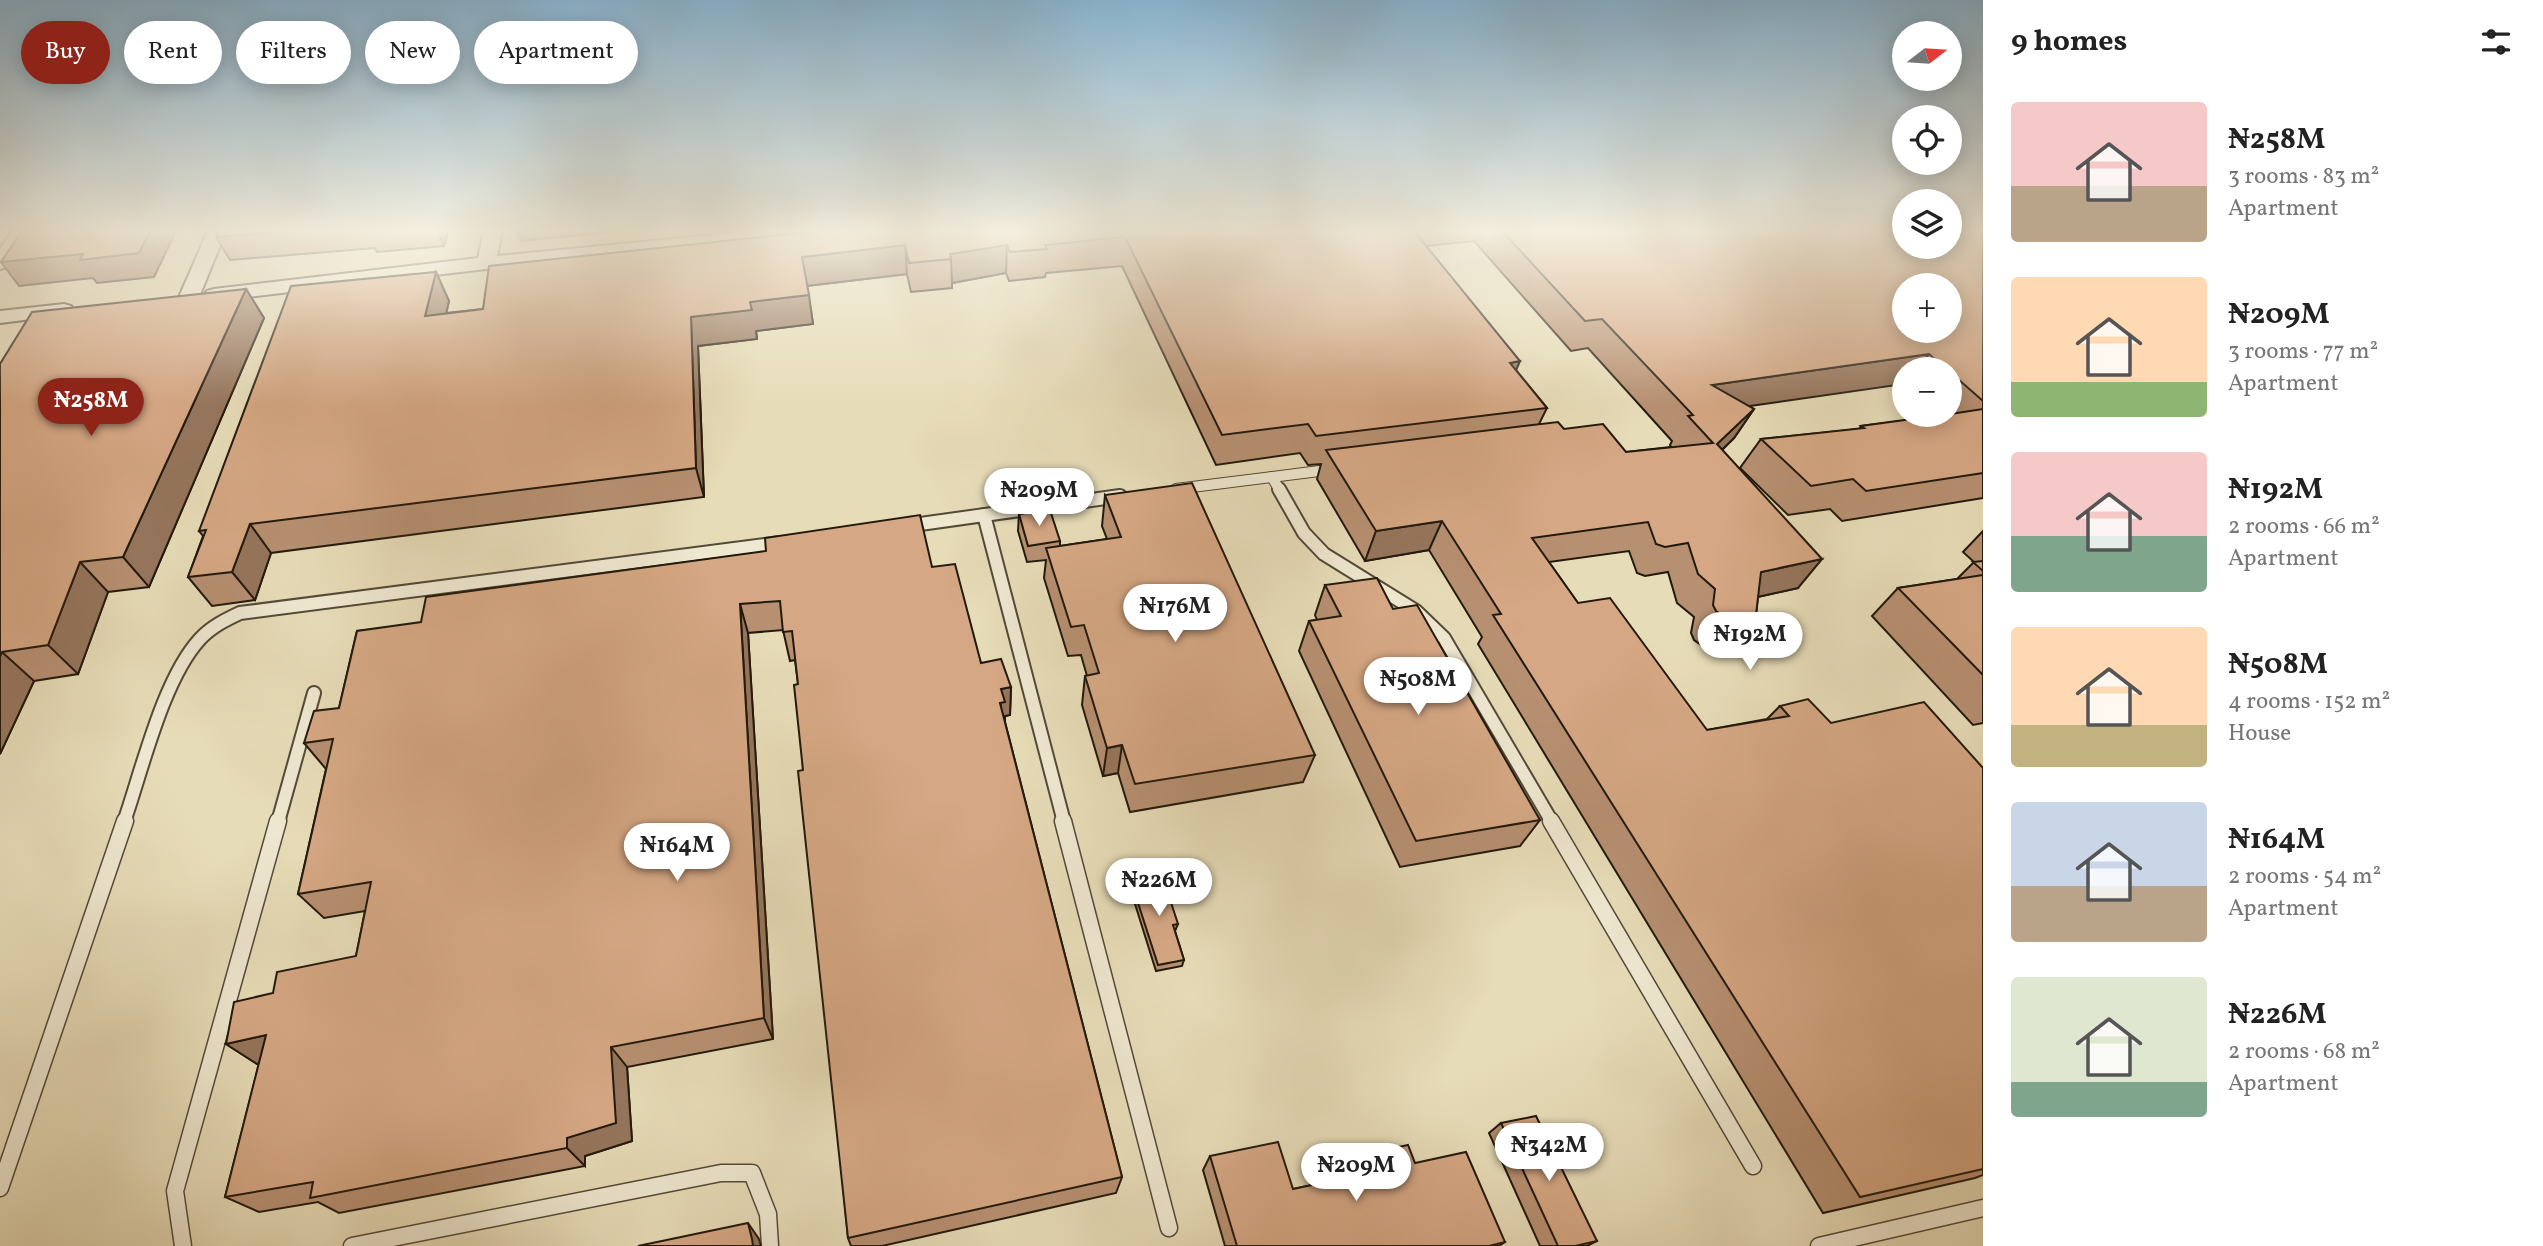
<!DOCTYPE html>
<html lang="en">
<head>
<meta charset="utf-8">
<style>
	:root { --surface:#fff; --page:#f2f2f2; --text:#222; --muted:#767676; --accent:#8f2418 }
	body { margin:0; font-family:Vollkorn,serif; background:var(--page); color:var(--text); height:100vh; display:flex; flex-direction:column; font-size:26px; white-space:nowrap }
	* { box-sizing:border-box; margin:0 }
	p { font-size:23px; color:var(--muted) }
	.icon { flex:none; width:38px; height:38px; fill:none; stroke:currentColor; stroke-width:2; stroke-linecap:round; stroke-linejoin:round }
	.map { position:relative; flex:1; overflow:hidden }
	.details { display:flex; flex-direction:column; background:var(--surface); width:560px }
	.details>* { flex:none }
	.guide { position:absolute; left:21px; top:21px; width:665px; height:63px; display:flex; gap:14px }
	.needle { width:46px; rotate:73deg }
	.buttons { position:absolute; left:1892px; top:21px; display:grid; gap:14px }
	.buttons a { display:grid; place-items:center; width:70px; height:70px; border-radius:50%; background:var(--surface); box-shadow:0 4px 18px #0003; font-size:35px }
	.price { position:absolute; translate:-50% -60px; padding:0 16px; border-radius:24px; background:#fff; color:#222; font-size:23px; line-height:46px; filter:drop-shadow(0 2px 4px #0008) }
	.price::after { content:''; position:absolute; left:50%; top:42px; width:21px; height:16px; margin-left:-10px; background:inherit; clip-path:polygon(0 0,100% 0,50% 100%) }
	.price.current { background:var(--accent); color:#fff }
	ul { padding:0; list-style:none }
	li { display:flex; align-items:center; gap:21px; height:175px; padding:0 28px }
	li span { display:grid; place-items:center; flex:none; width:196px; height:140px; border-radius:7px; color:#555 }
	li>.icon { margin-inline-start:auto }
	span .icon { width:84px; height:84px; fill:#fffc; stroke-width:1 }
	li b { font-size:30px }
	h2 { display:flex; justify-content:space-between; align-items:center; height:84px; padding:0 28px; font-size:30px }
	.tag { padding:0 24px; border-radius:32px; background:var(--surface); box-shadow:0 4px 18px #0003; font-size:24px; line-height:63px }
	.tag.current { background:var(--accent); color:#fff }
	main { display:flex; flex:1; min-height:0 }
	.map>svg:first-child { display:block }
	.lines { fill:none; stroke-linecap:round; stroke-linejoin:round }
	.lane-far2-casing { stroke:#534a38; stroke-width:12 }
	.lane-far1-casing { stroke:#534a38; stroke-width:16 }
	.lane-casing { stroke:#534a38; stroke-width:19 }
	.street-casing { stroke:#534a38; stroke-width:4 }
	.lane-far2 { stroke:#efe8d1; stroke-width:10 }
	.lane-far1 { stroke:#efe8d1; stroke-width:12 }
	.lane { stroke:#efe8d1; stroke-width:16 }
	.street { fill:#efe8d1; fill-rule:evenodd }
	.wall { fill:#b79072; stroke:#22190d; stroke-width:2; fill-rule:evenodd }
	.shaded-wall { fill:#95755c; stroke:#22190d; stroke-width:2 }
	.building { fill:#d5a784; stroke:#22190d; stroke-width:2; fill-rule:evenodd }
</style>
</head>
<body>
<main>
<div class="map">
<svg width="1983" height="1246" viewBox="0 0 1983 1246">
	<rect width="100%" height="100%" fill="#e7dcb8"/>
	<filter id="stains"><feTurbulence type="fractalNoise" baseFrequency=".00286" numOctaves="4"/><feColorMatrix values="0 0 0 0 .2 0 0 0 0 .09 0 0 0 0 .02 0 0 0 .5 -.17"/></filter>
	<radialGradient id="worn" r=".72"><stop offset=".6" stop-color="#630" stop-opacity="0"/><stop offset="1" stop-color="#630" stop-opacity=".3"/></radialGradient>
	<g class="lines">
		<defs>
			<g id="lane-far2">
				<path d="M 1272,477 L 1280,491"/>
				<path d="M 1176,489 L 1335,469"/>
			</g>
			<g id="lane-far1">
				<path d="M 1279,489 L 1304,533 L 1324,554 L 1416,611 L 1444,638 L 1552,822"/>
				<path d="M 984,515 L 1064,822"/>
				<path d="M 906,526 L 1120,496"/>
				<path d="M 124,822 C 142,770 163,679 200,639 C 211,627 225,620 240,613 L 780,543"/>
				<path d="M 278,822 L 314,693"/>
			</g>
			<g id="lane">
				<path d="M 1063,821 L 1169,1228"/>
				<path d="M 1551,821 L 1753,1166"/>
				<path d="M 0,1188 L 125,821"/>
				<path d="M 183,1246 L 175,1191 L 278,821"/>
				<path d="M 352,1246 L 721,1173 L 752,1173 L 768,1214 L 770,1246"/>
				<path d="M 1819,1246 L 1983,1208"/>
			</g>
			<g id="street">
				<path d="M 12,231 L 30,231 L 7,267 L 0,269 L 0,249 Z"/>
				<path d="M 208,231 L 226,231 L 199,297 L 196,301 L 182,301 L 179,297 Z"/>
				<path d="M 484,231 L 502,231 L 497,256 L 754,231 L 813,231 L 804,237 L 486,269 L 214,301 L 207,299 L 204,295 L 207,291 L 214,289 L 478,258 Z"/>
				<path d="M 64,304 L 71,306 L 74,310 L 71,314 L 0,323 L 0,311 Z"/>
			</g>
		</defs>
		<use href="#lane-far2" class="lane-far2-casing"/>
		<use href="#lane-far1" class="lane-far1-casing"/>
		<use href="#lane" class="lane-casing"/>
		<use href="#street" class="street-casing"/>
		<use href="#lane-far2" class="lane-far2"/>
		<use href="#lane-far1" class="lane-far1"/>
		<use href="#lane" class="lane"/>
		<use href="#street" class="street"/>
	</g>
	<g class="wall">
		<path d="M 219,231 L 448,231 L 444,246 L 377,252 L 375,248 L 230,260 L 216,237 Z"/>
		<path d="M 818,231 L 1983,231 L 1983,498 L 1842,521 L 1830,509 L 1788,515 L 1740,468 L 1761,439 L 1859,429 L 1861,426 L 1950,415 L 1950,369 L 1904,369 L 1749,406 L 1754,409 L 1734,438 L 1722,450 L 1798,588 L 1758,597 L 1755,623 L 1732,651 L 1710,651 L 1694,640 L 1691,633 L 1694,617 L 1677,603 L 1668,572 L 1645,576 L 1637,573 L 1629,551 L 1549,562 L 1578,603 L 1707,730 L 1767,719 L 1780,706 L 1831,723 L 1983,768 L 1983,1175 L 1975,1178 L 1823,1213 L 1478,644 L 1482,637 L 1429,550 L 1365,561 L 1317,479 L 1321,464 L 1308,465 L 1300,453 L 1216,465 L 1122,266 L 1046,273 L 1045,277 L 1009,281 L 1006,273 L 952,283 L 952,288 L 911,292 L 907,274 L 807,286 L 813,324 L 756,331 L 757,339 L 698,346 L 704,497 L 271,553 L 255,600 L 212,606 L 188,577 L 203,536 L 199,531 L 436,272 L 449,301 L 446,313 L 483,309 ZM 1474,241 L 1571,351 L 1588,348 L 1672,441 L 1670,445 L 1671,447 L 1626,452 L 1564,429 L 1539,424 L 1547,408 L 1516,370 L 1426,246 Z"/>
		<path d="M 246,289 L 264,318 L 149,587 L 108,592 L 78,674 L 34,681 L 0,754 L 0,364 Z"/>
		<path d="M 1105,495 L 1315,755 L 1303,782 L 1130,812 L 1118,773 L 1103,776 L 1082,705 L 1085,676 L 1087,676 L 1081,655 L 1068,656 L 1044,578 L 1046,560 L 1027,562 L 1018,531 L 1019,514 L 1060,541 L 1060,546 L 1107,539 L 1102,526 Z"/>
		<path d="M 1983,531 L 1983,723 L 1973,725 L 1872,616 L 1898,588 L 1957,579 L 1974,562 L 1963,552 Z"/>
		<path d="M 932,567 L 981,663 L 1011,687 L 1010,715 L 1005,716 L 1005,722 L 1122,1177 L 1116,1193 L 882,1246 L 851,1246 L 848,1238 L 803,770 L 798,684 L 795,660 L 790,661 L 783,630 L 748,633 L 773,1039 L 627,1067 L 632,1141 L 585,1156 L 585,1166 L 339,1213 L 318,1202 L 259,1212 L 225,1197 L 259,1064 L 257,1064 L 226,1044 L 356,956 L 365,911 L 324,918 L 298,894 L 326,769 L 304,743 L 339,708 L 357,631 Z"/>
		<path d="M 1325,585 L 1393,609 L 1540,820 L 1520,846 L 1400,867 L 1299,651 L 1309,621 L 1317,620 L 1315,615 Z"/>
		<path d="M 1131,881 L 1178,924 L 1175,931 L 1184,960 L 1182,966 L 1156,971 L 1130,888 Z"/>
		<path d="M 1501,1123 L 1597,1241 L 1587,1246 L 1540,1246 L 1489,1133 Z"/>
		<path d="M 1380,1151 L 1415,1163 L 1505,1242 L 1499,1246 L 1225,1246 L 1203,1170 L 1210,1156 L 1293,1189 L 1369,1173 L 1366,1165 Z"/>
	</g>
	<g class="shaded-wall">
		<path d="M 150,231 L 176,231 L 154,277 L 97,283 L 93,278 L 19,286 L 1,262 Z"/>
		<path d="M 438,231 L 448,231 L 444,246 Z"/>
		<path d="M 517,231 L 622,231 L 521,241 Z"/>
		<path d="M 905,245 L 907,274 L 806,286 L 802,257 Z"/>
		<path d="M 1007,245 L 1006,273 L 952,283 L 951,259 L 950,254 Z"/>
		<path d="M 436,272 L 449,301 L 439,345 L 425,316 Z"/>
		<path d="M 246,289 L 264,318 L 149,587 L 123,557 Z"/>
		<path d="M 809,295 L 813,324 L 756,331 L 757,339 L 698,346 L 704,497 L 696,468 L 691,317 L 750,302 Z"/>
		<path d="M 1929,354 L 1917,369 L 1904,369 L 1904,384 L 1694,414 L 1712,385 Z"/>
		<path d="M 1520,361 L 1507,391 L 1510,363 Z"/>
		<path d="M 1754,409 L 1734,438 L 1698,473 L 1717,444 Z"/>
		<path d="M 1442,521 L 1429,550 L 1365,561 L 1376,531 Z"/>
		<path d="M 250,524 L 271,553 L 255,600 L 232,572 Z"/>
		<path d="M 1822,559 L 1798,588 L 1739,601 L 1761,572 Z"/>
		<path d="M 80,562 L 108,592 L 78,674 L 48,645 Z"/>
		<path d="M 740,604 L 748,633 L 773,1039 L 764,1018 Z"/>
		<path d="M 2,652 L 34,681 L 0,754 L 0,656 Z"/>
		<path d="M 1011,687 L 1010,715 L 1005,716 L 1005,730 L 1000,731 L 1001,689 Z"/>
		<path d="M 1122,745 L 1118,773 L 1103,776 L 1107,748 Z"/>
		<path d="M 266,1035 L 295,1055 L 257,1064 L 226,1044 Z"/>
		<path d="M 611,1047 L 627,1067 L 632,1141 L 585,1156 L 585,1166 L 567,1148 L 567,1138 Z"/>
		<path d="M 748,1223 L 759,1239 L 761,1246 L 753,1246 Z"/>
	</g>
	<g class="building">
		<path d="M 22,231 L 150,231 L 139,253 L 80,260 L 83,254 L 1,262 Z"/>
		<path d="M 219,231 L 290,231 L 216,237 Z"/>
		<path d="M 817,231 L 1414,231 L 1520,361 L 1510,363 L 1547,408 L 1316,436 L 1308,424 L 1222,435 L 1125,237 L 1045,245 L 1047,249 L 1010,252 L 1007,245 L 950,254 L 951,259 L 909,263 L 905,245 L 802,257 L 809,295 L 750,302 L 752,310 L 691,317 L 696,468 L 250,524 L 232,572 L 188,577 L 206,530 L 199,531 L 291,286 L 436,272 L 425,316 L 483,309 L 489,266 Z"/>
		<path d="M 1502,231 L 1904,231 L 1904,247 L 1950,247 L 1950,231 L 1983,231 L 1983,401 L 1950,372 L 1950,369 L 1946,369 L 1929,354 L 1712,385 L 1754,409 L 1717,444 L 1822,559 L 1761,572 L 1755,623 L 1733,623 L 1716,611 L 1713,605 L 1715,589 L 1698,574 L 1688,543 L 1665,547 L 1656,544 L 1648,522 L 1532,538 L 1578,603 L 1610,598 L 1707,730 L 1789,716 L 1780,706 L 1808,699 L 1831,723 L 1924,702 L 1983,768 L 1983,1169 L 1860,1197 L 1493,615 L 1501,614 L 1442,521 L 1376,531 L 1326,450 L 1558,422 L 1564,429 L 1603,424 L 1626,452 L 1713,443 L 1688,416 L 1693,415 L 1602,319 L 1585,321 ZM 1904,285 L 1950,285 L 1950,331 L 1904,331 Z"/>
		<path d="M 246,289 L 123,557 L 80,562 L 48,645 L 2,652 L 0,656 L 0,364 L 32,312 Z"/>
		<path d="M 1983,409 L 1983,473 L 1866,491 L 1853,479 L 1811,486 L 1761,439 L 1864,428 L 1861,426 L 1941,415 L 1950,415 L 1950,414 Z"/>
		<path d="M 1192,483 L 1315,755 L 1135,784 L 1122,745 L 1107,748 L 1085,676 L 1099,673 L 1084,625 L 1071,627 L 1046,548 L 1121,537 L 1105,495 Z"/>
		<path d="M 1050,510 L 1060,541 L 1028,546 L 1019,514 Z"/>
		<path d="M 920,515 L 932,567 L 955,564 L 981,663 L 1001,659 L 1011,687 L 1001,689 L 1005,702 L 1000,703 L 1122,1177 L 848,1238 L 798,771 L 803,770 L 794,685 L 798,684 L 792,631 L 783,632 L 780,601 L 740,604 L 764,1018 L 611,1047 L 616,1123 L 567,1138 L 567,1148 L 310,1198 L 313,1182 L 225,1197 L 266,1035 L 226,1044 L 234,1002 L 273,993 L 277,972 L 356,956 L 371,882 L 298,894 L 333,739 L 304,743 L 314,711 L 339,708 L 357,631 L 421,622 L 426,597 L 766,551 L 765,538 Z"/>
		<path d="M 1983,561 L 1983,571 L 1973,562 Z"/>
		<path d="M 1983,575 L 1983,675 L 1898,588 Z"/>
		<path d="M 1377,578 L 1393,609 L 1417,605 L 1540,820 L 1416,841 L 1309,621 L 1341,616 L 1325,585 Z"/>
		<path d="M 1162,875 L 1178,924 L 1173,925 L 1184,960 L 1158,965 L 1131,881 Z"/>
		<path d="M 1536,1116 L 1597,1241 L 1575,1246 L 1558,1246 L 1501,1123 Z"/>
		<path d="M 1278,1142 L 1293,1189 L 1387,1169 L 1380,1151 L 1408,1145 L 1415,1163 L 1466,1152 L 1505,1242 L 1489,1246 L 1237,1246 L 1210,1156 Z"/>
		<path d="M 748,1223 L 752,1239 L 753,1246 L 638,1246 Z"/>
	</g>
	<linearGradient id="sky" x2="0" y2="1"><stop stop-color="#89b6d4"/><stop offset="0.57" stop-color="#f4efdf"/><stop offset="1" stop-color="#f4efdf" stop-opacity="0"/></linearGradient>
	<rect width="1983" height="405" fill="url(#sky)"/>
	<rect width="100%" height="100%" filter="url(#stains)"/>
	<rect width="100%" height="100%" fill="url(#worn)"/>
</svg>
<div class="buttons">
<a><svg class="needle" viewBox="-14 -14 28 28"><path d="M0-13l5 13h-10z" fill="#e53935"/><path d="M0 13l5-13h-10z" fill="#767676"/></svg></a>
<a><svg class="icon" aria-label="locate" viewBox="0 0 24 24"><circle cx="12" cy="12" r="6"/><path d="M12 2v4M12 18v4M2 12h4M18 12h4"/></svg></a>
<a><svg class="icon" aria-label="layers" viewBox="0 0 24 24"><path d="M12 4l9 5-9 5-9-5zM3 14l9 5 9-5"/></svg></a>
<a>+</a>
<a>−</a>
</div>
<b class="price current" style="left:91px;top:438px">₦258M</b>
<b class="price" style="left:1039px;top:528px">₦209M</b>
<b class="price" style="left:1175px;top:644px">₦176M</b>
<b class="price" style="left:1750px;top:672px">₦192M</b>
<b class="price" style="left:1418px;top:717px">₦508M</b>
<b class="price" style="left:677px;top:883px">₦164M</b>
<b class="price" style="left:1159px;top:918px">₦226M</b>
<b class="price" style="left:1549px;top:1183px">₦342M</b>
<b class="price" style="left:1356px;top:1203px">₦209M</b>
<div class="guide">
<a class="tag current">Buy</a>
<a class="tag">Rent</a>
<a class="tag">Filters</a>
<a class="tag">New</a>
<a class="tag">Apartment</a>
</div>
</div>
<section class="details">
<h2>9 homes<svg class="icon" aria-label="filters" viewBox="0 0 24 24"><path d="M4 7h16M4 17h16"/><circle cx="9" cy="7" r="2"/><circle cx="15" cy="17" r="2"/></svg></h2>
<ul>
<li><span style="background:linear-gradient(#f6c9c9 60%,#b9a48a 0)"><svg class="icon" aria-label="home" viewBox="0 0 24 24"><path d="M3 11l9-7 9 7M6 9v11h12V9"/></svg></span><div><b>₦258M</b><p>3 rooms · 83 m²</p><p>Apartment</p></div></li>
<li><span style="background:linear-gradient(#ffd9b3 75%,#8fb573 0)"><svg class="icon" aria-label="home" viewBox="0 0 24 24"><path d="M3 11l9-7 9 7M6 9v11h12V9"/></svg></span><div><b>₦209M</b><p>3 rooms · 77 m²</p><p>Apartment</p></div></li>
<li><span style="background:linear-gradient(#f6c9c9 60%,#7fa58c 0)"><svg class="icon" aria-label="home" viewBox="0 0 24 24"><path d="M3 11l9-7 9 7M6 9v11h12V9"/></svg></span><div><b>₦192M</b><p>2 rooms · 66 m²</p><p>Apartment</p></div></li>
<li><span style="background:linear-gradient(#ffd9b3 70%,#c2b280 0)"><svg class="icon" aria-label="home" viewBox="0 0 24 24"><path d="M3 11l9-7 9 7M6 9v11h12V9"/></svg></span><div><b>₦508M</b><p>4 rooms · 152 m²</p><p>House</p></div></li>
<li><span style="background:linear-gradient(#c9d6e8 60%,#b9a48a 0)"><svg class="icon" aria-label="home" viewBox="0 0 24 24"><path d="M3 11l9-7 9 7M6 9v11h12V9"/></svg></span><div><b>₦164M</b><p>2 rooms · 54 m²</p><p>Apartment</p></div></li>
<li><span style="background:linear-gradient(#dfe7d0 75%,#7fa58c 0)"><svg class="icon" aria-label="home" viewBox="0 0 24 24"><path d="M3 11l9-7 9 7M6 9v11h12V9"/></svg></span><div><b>₦226M</b><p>2 rooms · 68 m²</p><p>Apartment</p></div></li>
</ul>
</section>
</main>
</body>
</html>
